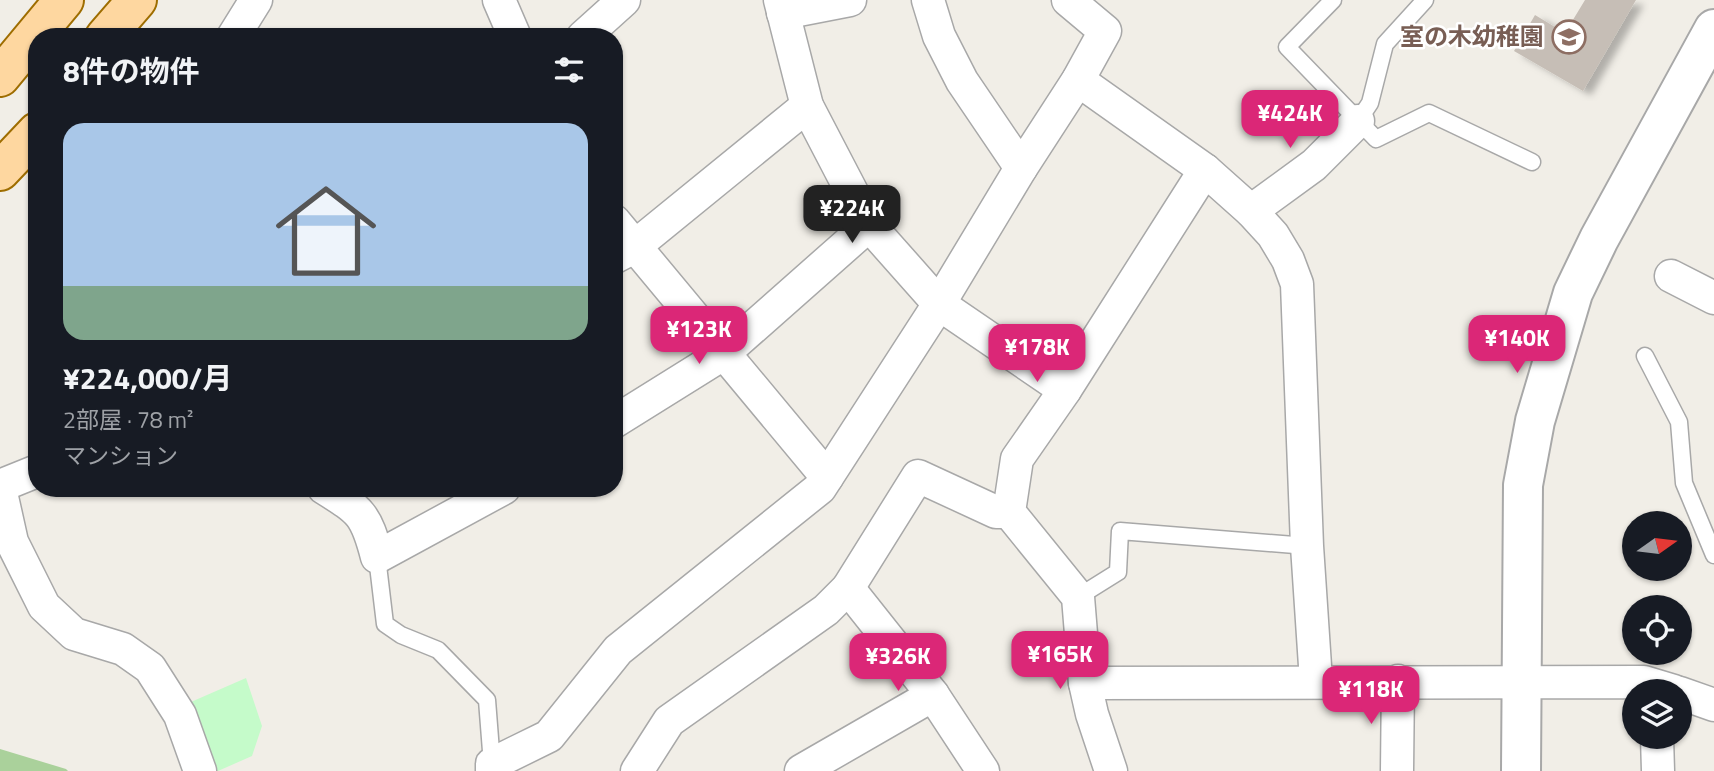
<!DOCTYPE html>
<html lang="ja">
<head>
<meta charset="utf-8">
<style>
	:root { --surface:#171b24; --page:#242831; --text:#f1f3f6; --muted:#9ea1a6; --line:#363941; --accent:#db2777 }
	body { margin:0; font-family:"Titillium Web","Noto Sans JP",sans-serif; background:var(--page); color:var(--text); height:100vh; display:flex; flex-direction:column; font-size:26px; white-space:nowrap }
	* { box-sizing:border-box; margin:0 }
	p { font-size:23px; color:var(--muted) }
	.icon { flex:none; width:38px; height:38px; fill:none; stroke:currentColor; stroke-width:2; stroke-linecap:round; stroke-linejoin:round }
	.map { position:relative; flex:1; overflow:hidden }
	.sheet { position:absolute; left:28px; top:28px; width:595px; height:469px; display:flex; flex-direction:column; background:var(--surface); border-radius:28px; box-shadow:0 2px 5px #0004 }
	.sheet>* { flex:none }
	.needle { width:46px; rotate:76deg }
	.controls { position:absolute; left:1622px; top:511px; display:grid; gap:14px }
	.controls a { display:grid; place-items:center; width:70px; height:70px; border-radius:50%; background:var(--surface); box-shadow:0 2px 5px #0004; font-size:35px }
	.price { position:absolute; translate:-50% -60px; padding:0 16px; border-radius:14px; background:var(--accent); color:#fff; font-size:23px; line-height:46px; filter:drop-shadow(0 2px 4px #0008) }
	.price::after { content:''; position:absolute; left:50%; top:42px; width:21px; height:16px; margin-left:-10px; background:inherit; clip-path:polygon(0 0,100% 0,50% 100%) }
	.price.selected { background:#222; color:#fff }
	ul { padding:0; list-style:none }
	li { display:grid; align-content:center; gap:14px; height:371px; padding:0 35px }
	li+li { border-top:2px solid var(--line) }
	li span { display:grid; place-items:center; height:217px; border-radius:21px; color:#555 }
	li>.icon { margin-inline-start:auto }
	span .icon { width:126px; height:126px; fill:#fffc; stroke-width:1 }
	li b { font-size:30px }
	h2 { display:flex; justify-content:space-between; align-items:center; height:84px; padding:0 35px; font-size:30px }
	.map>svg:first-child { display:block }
	.forest { fill:#aad19b }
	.park { fill:#c5fbca }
	.building { fill:#c6beb6; filter:url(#shadow) }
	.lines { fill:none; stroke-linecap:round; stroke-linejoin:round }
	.service-casing { stroke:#a8a8a8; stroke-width:19 }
	.minor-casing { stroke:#a8a8a8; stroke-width:35 }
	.tertiary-casing { stroke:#a8a8a8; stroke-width:42 }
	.primary-casing { stroke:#9e6d00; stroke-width:42 }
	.service { stroke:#fff; stroke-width:16 }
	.minor { stroke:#fff; stroke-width:32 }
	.tertiary { stroke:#fff; stroke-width:38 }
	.primary { stroke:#fed7a0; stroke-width:38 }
	.labels { text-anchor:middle; stroke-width:5; stroke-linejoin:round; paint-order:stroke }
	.education-label { font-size:24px; font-weight:bold; fill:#785e54; stroke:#fff; text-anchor:end }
</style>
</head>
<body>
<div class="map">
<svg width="1714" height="771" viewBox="0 0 1714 771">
	<defs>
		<filter id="shadow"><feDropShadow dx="8" dy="4.5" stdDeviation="3.5" flood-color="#0004"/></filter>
	</defs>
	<rect width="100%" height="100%" fill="#f1eee7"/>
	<path class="forest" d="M 0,749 L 66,769 L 68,771 L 0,771 Z"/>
	<path class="park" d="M 246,678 L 262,726 L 252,756 L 218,771 L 208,771 L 184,705 Z"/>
	<path class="building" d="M 1585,0 L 1636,0 L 1583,91 L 1514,51 L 1535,15 L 1565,33 Z"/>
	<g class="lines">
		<defs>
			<g id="service">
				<path d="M 1333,0 L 1287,47 L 1376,139 L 1429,113 L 1532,162"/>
				<path d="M 1358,121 L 1370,103 L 1385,44 L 1425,0"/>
				<path d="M 1645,356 L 1679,422 L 1684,483 L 1714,555"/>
				<path d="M 377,557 L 385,624 L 401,635 L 438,650 L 487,700 L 492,764"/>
				<path d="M 1078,597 L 1118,572 L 1120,531 L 1307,546"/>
			</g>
			<g id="minor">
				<path d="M 499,0 L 515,37"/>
				<path d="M 780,0 L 807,106 L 869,225 L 939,304 L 1065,390"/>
				<path d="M 928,0 L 939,36 L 962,81 L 1021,168"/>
				<path d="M 783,13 L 850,0"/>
				<path d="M 233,37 L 256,0"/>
				<path d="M 583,37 L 624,0"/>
				<path d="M 1078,80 L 1205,170 L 1251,211 L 1273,235 L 1288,260 L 1297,284 L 1307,546 L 1316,681"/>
				<path d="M 1251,211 L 1314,165 L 1358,121"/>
				<path d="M 614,221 L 827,477"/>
				<path d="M 615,257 L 634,247 L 807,106"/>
				<path d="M 1671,276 L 1714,298"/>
				<path d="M 614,422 L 723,354 L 869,225"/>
				<path d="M 0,486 L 37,471"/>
				<path d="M 0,488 L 12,542 L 44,606 L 74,634 L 123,649 L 150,668 L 180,715 L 200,771"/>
				<path d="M 324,488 C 361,511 366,514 377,557 L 504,488"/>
				<path d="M 848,588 L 933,695 L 983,771"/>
				<path d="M 1085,683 L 1644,682 L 1674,691"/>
				<path d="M 1680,693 L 1714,705"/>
				<path d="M 1657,737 L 1658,771"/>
				<path d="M 492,771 L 492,764 L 549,736 L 618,650 L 820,488 L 939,304 L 1021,168 L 1078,80 L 1105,31 L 1068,0"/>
				<path d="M 637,771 L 669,721 L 826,610 L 848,588 L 918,476 L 996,512 L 1009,512"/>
				<path d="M 801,771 L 933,695"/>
				<path d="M 1111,771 L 1092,714 L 1085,683 L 1078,597 L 1009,512 L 1017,459 L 1065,390 L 1205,170"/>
				<path d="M 1397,771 L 1398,681"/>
			</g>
			<path id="tertiary" d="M 1521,771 L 1523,485 L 1535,421 L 1573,293 L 1599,239 L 1714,29"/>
			<g id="primary">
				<path d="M 105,37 L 137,0"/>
				<path d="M 0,77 L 64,0"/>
				<path d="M 0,171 L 37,132"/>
			</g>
		</defs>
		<use href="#service" class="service-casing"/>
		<use href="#minor" class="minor-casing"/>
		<use href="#tertiary" class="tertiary-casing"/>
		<use href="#primary" class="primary-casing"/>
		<use href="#service" class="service"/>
		<use href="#minor" class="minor"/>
		<use href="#tertiary" class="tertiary"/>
		<use href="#primary" class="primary"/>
	</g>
	<defs>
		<symbol id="school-ring" viewBox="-11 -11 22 22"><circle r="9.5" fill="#fff" stroke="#8d6e63" stroke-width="1.5"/><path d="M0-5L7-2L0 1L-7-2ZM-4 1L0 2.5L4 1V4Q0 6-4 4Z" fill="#8d6e63"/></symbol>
	</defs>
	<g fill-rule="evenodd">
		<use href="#school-ring" x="1550" y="18" width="38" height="38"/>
	</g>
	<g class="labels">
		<g class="education-label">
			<text x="1544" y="45">室の木幼稚園</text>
		</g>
	</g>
</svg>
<div class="controls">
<a><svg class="needle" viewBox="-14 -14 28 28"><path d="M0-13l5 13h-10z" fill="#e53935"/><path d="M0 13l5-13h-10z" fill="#9ea1a6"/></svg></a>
<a><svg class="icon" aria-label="locate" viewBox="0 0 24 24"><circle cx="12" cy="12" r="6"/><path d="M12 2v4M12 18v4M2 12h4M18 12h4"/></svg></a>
<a><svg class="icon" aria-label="layers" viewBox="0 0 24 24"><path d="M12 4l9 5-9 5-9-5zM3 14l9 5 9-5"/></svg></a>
</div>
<b class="price" style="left:1290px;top:150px">¥424K</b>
<b class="price selected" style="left:852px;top:245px">¥224K</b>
<b class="price" style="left:699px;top:366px">¥123K</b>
<b class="price" style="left:1517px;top:375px">¥140K</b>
<b class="price" style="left:1037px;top:384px">¥178K</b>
<b class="price" style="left:1060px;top:691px">¥165K</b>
<b class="price" style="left:898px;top:693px">¥326K</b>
<b class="price" style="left:1371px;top:726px">¥118K</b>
<section class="sheet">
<h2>8件の物件<svg class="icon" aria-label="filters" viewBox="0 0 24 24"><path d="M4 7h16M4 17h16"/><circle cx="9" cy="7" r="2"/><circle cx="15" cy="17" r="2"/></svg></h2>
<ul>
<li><span style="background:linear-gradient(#a9c7e8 75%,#7fa58c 0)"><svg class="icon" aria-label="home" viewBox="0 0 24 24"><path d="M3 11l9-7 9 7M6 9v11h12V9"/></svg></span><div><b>¥224,000/月</b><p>2部屋 · 78 m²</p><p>マンション</p></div></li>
</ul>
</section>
</div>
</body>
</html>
